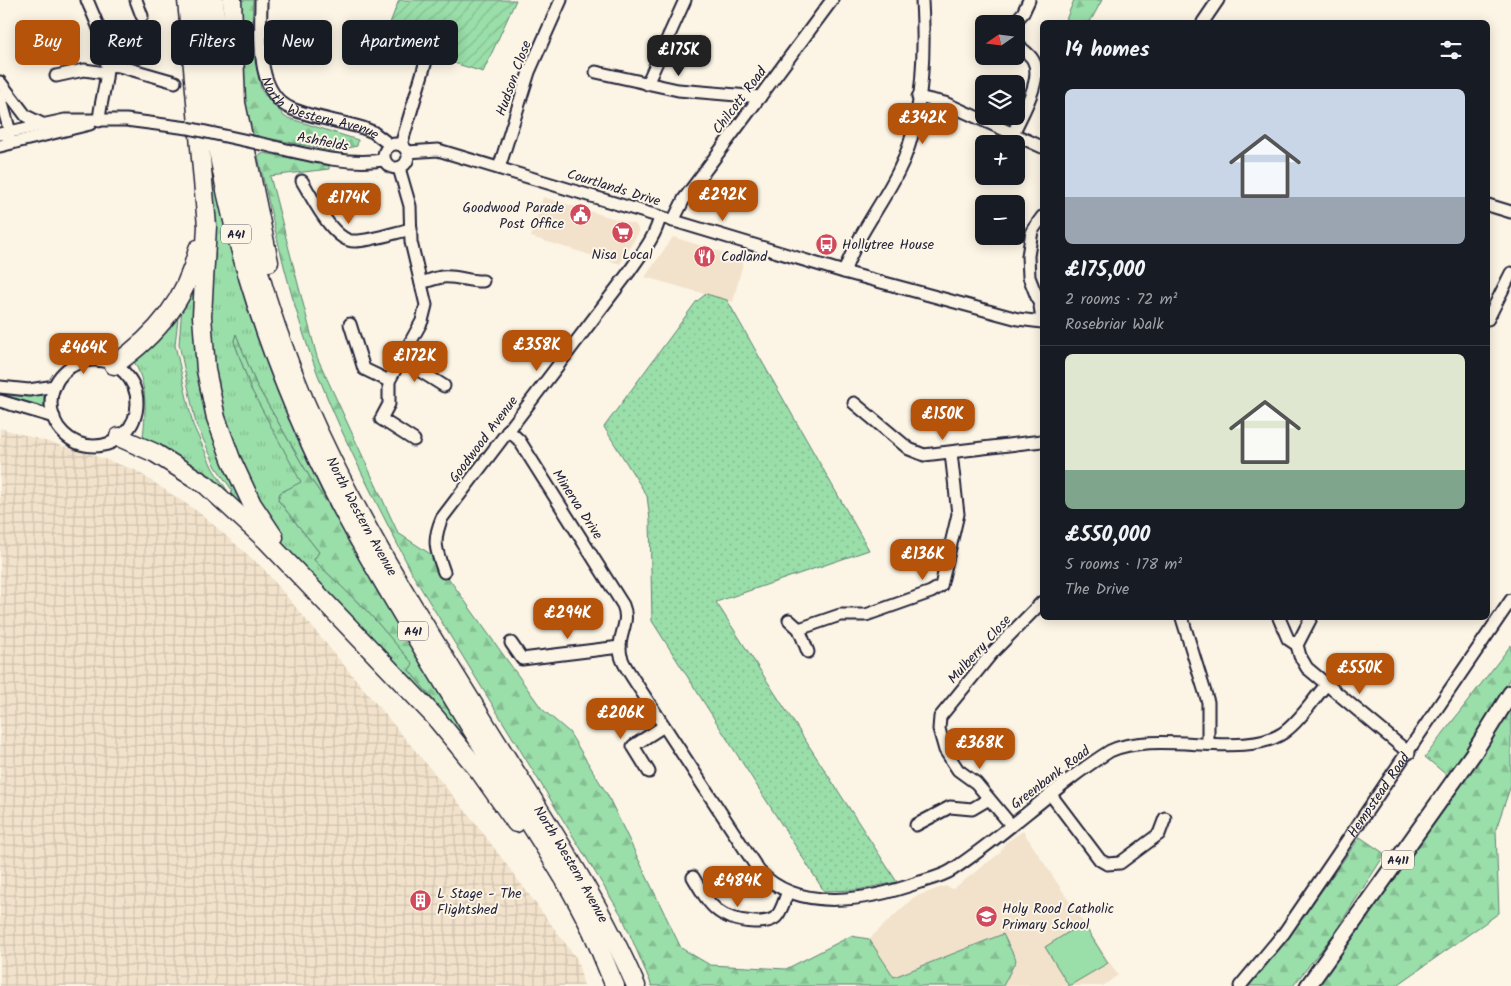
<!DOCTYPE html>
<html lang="en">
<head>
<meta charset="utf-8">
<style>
	:root { --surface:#171b24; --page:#242831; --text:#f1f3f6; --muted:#9ea1a6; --line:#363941; --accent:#b45309 }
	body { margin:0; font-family:Kalam,sans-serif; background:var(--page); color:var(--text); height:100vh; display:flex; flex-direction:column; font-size:19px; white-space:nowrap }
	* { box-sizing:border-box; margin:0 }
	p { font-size:16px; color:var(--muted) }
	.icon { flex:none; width:28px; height:28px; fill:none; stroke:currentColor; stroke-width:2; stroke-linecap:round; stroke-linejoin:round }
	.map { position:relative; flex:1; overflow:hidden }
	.side { position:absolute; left:1040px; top:20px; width:450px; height:600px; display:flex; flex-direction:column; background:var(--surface); border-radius:8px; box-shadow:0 2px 12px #0003 }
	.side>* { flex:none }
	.hud { position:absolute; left:15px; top:20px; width:475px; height:45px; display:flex; gap:10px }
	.needle { width:32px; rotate:256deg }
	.tools { position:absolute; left:975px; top:15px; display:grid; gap:10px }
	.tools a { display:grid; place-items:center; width:50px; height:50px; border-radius:8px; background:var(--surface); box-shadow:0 2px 12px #0003; font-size:25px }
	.price { position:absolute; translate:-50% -42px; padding:0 11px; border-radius:10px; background:var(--accent); color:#fff; font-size:16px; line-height:32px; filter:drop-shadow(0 1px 2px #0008) }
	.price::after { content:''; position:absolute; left:50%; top:30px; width:15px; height:11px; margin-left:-8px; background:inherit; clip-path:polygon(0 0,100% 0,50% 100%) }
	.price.on { background:#222; color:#fff }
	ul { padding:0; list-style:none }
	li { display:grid; align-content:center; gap:10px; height:265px; padding:0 25px }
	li+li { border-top:1px solid var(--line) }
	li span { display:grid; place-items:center; height:155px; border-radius:8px; color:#555 }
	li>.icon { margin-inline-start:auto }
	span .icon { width:90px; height:90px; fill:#fffc; stroke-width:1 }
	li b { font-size:21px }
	h2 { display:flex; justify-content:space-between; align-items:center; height:60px; padding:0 25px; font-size:21px }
	.chip { padding:0 18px; border-radius:8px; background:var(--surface); box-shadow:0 2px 12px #0003; font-size:18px; line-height:45px }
	.chip.on { background:var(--accent); color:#fff }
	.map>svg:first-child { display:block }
	.built { fill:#f2e2cb }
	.industrial { fill:url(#industrial-grid) }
	.grass { fill:url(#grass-tufts); stroke:#5e8072 }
	.forest { fill:url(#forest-firs); stroke:#5e8072 }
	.park { fill:url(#park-dots); stroke:#5e8072 }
	.garden { fill:url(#garden-furrows); stroke:#5e8072 }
	.pitch { fill:#9adea9; stroke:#5e8072 }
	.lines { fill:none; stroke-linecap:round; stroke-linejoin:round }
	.minor-casing { stroke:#22223b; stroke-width:15 }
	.major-casing { stroke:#22223b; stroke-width:19 }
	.highway-casing { stroke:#22223b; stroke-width:21 }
	.minor { stroke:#fcf5e5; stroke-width:11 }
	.major { stroke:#fcf5e5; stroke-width:15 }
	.highway { stroke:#fcf5e5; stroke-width:18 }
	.minor-bridge-casing { stroke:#22223b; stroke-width:15; stroke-linecap:butt }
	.minor-bridge { stroke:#fcf5e5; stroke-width:11 }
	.labels { text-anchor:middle; stroke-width:4; stroke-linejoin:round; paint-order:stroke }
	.shield { fill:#fcf5e5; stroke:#63616e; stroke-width:1 }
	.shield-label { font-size:12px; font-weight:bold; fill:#22223b }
	.street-label { font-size:14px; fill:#22223b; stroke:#fcf5e5 }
	.poi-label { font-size:14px; fill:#22223b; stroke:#fcf5e5; text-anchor:start }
</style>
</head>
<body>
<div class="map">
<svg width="1511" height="986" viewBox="0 0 1511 986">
	<defs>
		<pattern id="industrial-grid" width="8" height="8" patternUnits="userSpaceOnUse" patternTransform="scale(1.25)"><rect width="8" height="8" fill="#f2e2cb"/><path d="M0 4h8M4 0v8" fill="none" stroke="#cfc2af"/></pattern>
		<pattern id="grass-tufts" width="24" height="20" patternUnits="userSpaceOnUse" patternTransform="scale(1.25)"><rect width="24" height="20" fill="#9adea9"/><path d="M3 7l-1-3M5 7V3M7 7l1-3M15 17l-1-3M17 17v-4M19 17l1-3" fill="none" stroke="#84be92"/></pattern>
		<pattern id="forest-firs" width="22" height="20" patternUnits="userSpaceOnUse" patternTransform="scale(1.25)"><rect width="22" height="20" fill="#9adea9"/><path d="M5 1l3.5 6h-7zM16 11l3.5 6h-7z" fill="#84be92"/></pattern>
		<pattern id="park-dots" width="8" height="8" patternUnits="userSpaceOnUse" patternTransform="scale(1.25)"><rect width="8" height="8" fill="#9adea9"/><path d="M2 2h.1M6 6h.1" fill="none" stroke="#84be92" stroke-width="1.8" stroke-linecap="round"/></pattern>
		<pattern id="garden-furrows" width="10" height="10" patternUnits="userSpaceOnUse" patternTransform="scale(1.25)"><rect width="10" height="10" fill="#9adea9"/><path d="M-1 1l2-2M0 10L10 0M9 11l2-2" fill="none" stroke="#84be92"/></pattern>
	</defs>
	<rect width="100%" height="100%" fill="#fcf5e5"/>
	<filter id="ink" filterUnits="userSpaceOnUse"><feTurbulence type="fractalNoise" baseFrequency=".02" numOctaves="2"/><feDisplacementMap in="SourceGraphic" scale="10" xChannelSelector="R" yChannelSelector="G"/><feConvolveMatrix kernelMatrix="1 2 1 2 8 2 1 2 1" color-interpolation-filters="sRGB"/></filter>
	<g filter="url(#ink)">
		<g class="built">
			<path d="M 543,197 L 636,225 L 639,232 L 620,264 L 531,237 Z"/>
			<path d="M 673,237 L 744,259 L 733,302 L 645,277 Z"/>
			<path d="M 1023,831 L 1118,975 L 1103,986 L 1003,986 L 1016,960 L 1002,934 L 894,977 L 869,939 L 914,897 L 945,886 L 953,889 L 1000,853 L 1005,843 Z"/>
		</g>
		<path class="industrial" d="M 0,428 L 90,454 L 135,470 L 200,513 L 263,568 L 474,821 L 577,959 L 584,986 L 0,986 Z"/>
		<g class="grass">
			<path d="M 217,187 C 237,298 278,402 328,504 L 312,481 L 256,384 L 236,335 L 234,341 L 251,389 L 302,482 L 280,493 L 278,500 L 319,552 L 314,560 L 369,613 L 414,664 L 409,670 L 461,733 L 459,724 L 475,752 L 408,674 L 285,549 L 266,522 L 233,458 L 206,350 L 212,190 Z"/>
			<path d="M 197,281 L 196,316 L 247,512 L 229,500 L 232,490 L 216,467 L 196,424 L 179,344 L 182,306 Z"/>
			<path d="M 179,309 L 175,345 L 193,425 L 213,469 L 227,490 L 227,495 L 142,444 C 146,414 149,383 131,357 Z"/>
			<path d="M 0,390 L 44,391 L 44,411 L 0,398 Z"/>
		</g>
		<g class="forest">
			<path d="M 237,0 L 253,0 L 252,29 L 261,90 L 285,117 L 358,140 L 357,146 L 333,151 L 247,134 Z"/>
			<path d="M 1074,0 L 1102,0 L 1090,22 L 1065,22 Z"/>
			<path d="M 264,153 L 329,165 L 329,169 L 270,176 L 317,357 L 398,533 L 432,555 L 542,709 L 569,732 L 607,794 L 681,948 L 710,965 L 786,969 L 851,936 L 869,939 L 894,977 L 1003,934 L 1016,960 L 1003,986 L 652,986 L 622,916 L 414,577 C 381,511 345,444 318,375 C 291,305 275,230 258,156 Z"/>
			<path d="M 236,334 L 256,384 L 312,481 L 328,504 L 459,724 L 462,732 L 460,733 L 409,670 L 413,664 L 369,613 L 314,560 L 319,552 L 278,500 L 280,493 L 301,482 L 251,389 L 234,341 Z"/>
			<path d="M 1511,645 L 1511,676 L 1497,702 L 1449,777 L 1425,757 Z"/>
			<path d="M 1511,710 L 1511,785 L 1496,829 L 1499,913 L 1396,986 L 1314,986 L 1455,793 Z"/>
			<path d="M 1360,837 L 1385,854 L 1333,935 L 1293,986 L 1247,986 L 1288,938 Z"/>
		</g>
		<path class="park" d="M 706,294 L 727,300 L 869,550 L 716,602 L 897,882 L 857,890 L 824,891 L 652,621 L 650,520 L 647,496 L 604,427 L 696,302 Z"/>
		<path class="garden" d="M 399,0 L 516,0 L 483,72 L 383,41 Z"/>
		<path class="pitch" d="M 1083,923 L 1108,963 L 1069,986 L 1045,947 Z"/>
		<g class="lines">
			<defs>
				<g id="minor">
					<path d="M 87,0 C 95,19 107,43 107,63 C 108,81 100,102 99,121"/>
					<path d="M 136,0 L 142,16"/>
					<path id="s1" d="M 261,0 C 261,33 254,93 292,109 C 314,118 340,121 363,128 L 373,132 L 390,145"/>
					<path d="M 1203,22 L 1218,0"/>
					<path d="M 1013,24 L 1023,13 L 1029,0"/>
					<path d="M 107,65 L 119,66 L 175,82"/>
					<path d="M 596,72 L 678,90 L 760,97"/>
					<path d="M 56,76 L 84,70 L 106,73"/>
					<path d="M 0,82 L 26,116 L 44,125"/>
					<path d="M 647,84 L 685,0"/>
					<path d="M 0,96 L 10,132 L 8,138"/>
					<path d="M 918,97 L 945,103 L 1042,147"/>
					<path d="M 0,134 L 65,120 L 126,120 L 188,128"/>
					<path d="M 1013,134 C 1021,115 1044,79 1033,60 C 1030,54 1022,49 1016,44"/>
					<path d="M 257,143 C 299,152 341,166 384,160"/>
					<circle cx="396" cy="156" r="12"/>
					<path d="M 401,145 L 426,61"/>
					<path d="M 0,146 L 90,124"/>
					<path d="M 407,152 L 438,150 L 844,272 L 1018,319 L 1042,322"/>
					<path d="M 399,168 L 410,206 L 411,242 L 426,305 L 422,321 L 389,381 L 389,404 L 381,419 L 414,440"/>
					<path d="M 499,168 L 529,72 L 561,0"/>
					<path d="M 302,181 C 312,197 333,241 354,241 C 367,242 397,232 411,229"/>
					<path d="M 1488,205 L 1511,212"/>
					<path d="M 1042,217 L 1032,231 L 1028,256 L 1029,277 L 1040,305 L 1042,321"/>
					<path d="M 673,221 L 684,199 L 832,0"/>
					<path d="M 844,272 C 857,236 881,206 898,172 C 923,124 925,53 922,0"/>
					<path d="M 421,283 C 428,281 435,278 442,277 C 456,275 469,282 483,281"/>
					<path d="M 1488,319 L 1511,273"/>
					<path d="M 350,324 L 364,369 L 389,381"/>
					<path d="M 401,359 L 444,386"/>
					<circle cx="94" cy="403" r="43"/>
					<path d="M 0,387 L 29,390 L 55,386"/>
					<path d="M 0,401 L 54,417"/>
					<path d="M 854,403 L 909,449 L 924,455 L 1042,441"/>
					<path d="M 508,430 L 519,440 L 623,605 C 630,621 620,632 620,647 C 619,659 628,670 634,680 L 759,871 C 799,914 870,900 920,882 C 930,879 943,876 952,870 C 1007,834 1054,786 1110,751 C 1158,729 1243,760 1283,733 C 1300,721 1312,701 1326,685"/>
					<path d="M 444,572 C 436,550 432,541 442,518 L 629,272 C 641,254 655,238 660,217"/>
					<path d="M 1182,618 L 1208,702 L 1208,744"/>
					<path d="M 1279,618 L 1288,639 L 1297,645"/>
					<path d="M 789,620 L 799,629 L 808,652"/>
					<path d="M 799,629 L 840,615 L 866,615 L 931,592 L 941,586 L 958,514 L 951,453"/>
					<path d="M 511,643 L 522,659 L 620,647"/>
					<path d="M 1297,645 L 1300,656 L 1307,668 L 1409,753"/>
					<path d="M 1297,645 L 1311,618"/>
					<path d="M 649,772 L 633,746 L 664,726"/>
					<path d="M 1051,795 L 1100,860 L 1107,864 L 1120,863 L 1159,834 L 1165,818"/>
					<path d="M 916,825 L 950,807 L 972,809 L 989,799"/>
					<path d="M 1011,825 L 976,783 L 958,770 L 945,750 L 939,729 L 940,717 L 992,653 L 1042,602"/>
					<path d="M 693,877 C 710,906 718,920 754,922 C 762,922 770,922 776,917 C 782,911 784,900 788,892"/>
					<path id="s2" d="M 1240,986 L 1284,933 L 1511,600"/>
				</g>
				<path id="major" d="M 1308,986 L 1473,754 L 1511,693"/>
				<g id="highway">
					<path d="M 187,0 L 207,226 L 202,316 L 206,370 L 216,418 L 231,459 L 252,504 L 274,537"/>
					<path d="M 201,0 C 210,190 266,372 358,538 C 405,622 456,703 506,785 C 535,833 568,880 592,931 C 600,949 607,968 615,986"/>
					<path id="s3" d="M 214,0 C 221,138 251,275 305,402 C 352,511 416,612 478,712 C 533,802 594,889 636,986"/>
					<path d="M 232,0 L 236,103 L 269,262"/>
					<path d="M 114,365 C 157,335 186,300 198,249"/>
					<path d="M 119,437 L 155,453 L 206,485 L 266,540 L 435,717 L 480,772 L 516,823"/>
				</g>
			</defs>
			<use href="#minor" class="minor-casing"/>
			<use href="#major" class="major-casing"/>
			<use href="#highway" class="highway-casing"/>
			<use href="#minor" class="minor"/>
			<use href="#major" class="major"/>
			<use href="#highway" class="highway"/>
			<defs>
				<path id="minor-bridge" d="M 188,128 L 257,143"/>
			</defs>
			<use href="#minor-bridge" class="minor-bridge-casing"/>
			<use href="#minor-bridge" class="minor-bridge"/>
		</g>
	</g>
	<defs>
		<symbol id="civic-disc" viewBox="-11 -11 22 22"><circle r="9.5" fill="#d1495b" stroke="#fcf5e5"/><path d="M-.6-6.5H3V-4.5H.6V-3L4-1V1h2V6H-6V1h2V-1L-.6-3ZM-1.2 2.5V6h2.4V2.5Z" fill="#fff"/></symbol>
		<symbol id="supermarket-disc" viewBox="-11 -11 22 22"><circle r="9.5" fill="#d1495b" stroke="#fcf5e5"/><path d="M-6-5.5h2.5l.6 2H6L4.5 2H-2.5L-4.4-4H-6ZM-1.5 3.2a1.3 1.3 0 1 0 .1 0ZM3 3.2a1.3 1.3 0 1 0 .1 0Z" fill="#fff"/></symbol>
		<symbol id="bus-disc" viewBox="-11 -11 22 22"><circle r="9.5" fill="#d1495b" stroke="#fcf5e5"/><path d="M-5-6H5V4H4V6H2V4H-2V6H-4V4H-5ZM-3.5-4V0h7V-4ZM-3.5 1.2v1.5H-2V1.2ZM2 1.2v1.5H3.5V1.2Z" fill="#fff"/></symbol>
		<symbol id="restaurant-disc" viewBox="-11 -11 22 22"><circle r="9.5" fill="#d1495b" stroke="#fcf5e5"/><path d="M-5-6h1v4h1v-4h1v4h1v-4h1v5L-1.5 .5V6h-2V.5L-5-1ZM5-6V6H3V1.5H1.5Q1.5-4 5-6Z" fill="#fff"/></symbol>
		<symbol id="building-disc" viewBox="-11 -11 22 22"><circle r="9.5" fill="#d1495b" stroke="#fcf5e5"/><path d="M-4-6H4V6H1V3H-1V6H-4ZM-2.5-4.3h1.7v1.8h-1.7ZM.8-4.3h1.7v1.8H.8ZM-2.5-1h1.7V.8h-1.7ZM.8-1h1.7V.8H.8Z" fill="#fff"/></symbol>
		<symbol id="school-disc" viewBox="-11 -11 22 22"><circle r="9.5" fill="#d1495b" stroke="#fcf5e5"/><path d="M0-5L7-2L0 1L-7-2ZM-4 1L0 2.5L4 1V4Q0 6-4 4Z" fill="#fff"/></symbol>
	</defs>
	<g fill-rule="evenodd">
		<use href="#civic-disc" x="568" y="202" width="25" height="25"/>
		<use href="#supermarket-disc" x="610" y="220" width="25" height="25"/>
		<use href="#bus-disc" x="814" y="232" width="25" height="25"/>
		<use href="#restaurant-disc" x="692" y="244" width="25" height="25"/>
		<use href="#building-disc" x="408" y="888" width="25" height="25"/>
		<use href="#school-disc" x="974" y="904" width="25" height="25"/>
	</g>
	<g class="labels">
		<g class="shield">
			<rect x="221" y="224.5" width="30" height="19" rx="4"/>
			<rect x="398" y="621.5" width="30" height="19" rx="4"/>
			<rect x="1382" y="850.5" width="32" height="19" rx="4"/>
		</g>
		<g class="shield-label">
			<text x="236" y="238">A41</text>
			<text x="413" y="635">A41</text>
			<text x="1398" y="864">A411</text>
		</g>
		<g class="street-label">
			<text transform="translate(513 78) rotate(-70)" y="5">Hudson Close</text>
			<text transform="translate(739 100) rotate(-53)" y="5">Chilcott Road</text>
			<text dy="5" stroke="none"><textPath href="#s1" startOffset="144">North Western Avenue</textPath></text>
			<text transform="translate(323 141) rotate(11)" y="5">Ashfields</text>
			<text transform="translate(614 187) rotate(17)" y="5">Courtlands Drive</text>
			<text transform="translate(483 439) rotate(-53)" y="5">Goodwood Avenue</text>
			<text transform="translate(578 504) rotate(57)" y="5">Minerva Drive</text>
			<text dy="5" stroke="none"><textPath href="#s3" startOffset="542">North Western Avenue</textPath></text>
			<text transform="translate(979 649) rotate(-48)" y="5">Mulberry Close</text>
			<text transform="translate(1050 777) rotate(-37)" y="5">Greenbank Road</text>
			<text dy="5" stroke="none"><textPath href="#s2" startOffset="236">Hempstead Road</textPath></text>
			<text dy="5" stroke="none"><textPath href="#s3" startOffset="948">North Western Avenue</textPath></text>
		</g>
		<g class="poi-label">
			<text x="564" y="212" text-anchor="end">Goodwood Parade<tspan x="564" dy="16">Post Office</tspan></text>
			<text x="842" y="249">Hollytree House</text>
			<text x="622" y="259" text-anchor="middle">Nisa Local</text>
			<text x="721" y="261">Codland</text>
			<text x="437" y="898">L Stage - The<tspan x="437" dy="16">Flightshed</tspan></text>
			<text x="1002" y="913">Holy Rood Catholic<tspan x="1002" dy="16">Primary School</tspan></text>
		</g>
	</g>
</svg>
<div class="tools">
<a><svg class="needle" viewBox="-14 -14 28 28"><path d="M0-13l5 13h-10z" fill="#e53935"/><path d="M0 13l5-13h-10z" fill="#9ea1a6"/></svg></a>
<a><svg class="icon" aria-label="layers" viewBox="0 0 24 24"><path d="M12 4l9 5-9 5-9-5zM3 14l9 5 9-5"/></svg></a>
<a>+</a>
<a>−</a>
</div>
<b class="price on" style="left:679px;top:77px">£175K</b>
<b class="price" style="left:923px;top:145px">£342K</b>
<b class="price" style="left:723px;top:222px">£292K</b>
<b class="price" style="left:349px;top:225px">£174K</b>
<b class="price" style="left:537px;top:372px">£358K</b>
<b class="price" style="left:84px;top:375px">£464K</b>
<b class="price" style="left:415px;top:383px">£172K</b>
<b class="price" style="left:943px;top:441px">£150K</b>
<b class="price" style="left:923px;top:581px">£136K</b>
<b class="price" style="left:568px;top:640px">£294K</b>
<b class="price" style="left:1360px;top:695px">£550K</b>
<b class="price" style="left:621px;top:740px">£206K</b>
<b class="price" style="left:980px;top:770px">£368K</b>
<b class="price" style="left:738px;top:908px">£484K</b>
<div class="hud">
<a class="chip on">Buy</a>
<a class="chip">Rent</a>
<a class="chip">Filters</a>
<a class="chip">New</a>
<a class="chip">Apartment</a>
</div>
<section class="side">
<h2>14 homes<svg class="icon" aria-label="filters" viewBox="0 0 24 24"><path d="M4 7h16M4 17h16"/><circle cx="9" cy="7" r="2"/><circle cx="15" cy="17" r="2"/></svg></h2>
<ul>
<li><span style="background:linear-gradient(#c9d6e8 70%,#9aa5b1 0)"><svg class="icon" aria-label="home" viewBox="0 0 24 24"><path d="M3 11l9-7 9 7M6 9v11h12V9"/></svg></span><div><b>£175,000</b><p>2 rooms · 72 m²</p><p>Rosebriar Walk</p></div></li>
<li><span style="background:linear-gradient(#dfe7d0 75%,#7fa58c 0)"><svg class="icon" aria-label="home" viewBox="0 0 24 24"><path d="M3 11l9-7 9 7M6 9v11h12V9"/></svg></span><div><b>£550,000</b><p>5 rooms · 178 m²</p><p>The Drive</p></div></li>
</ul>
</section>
</div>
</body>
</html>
